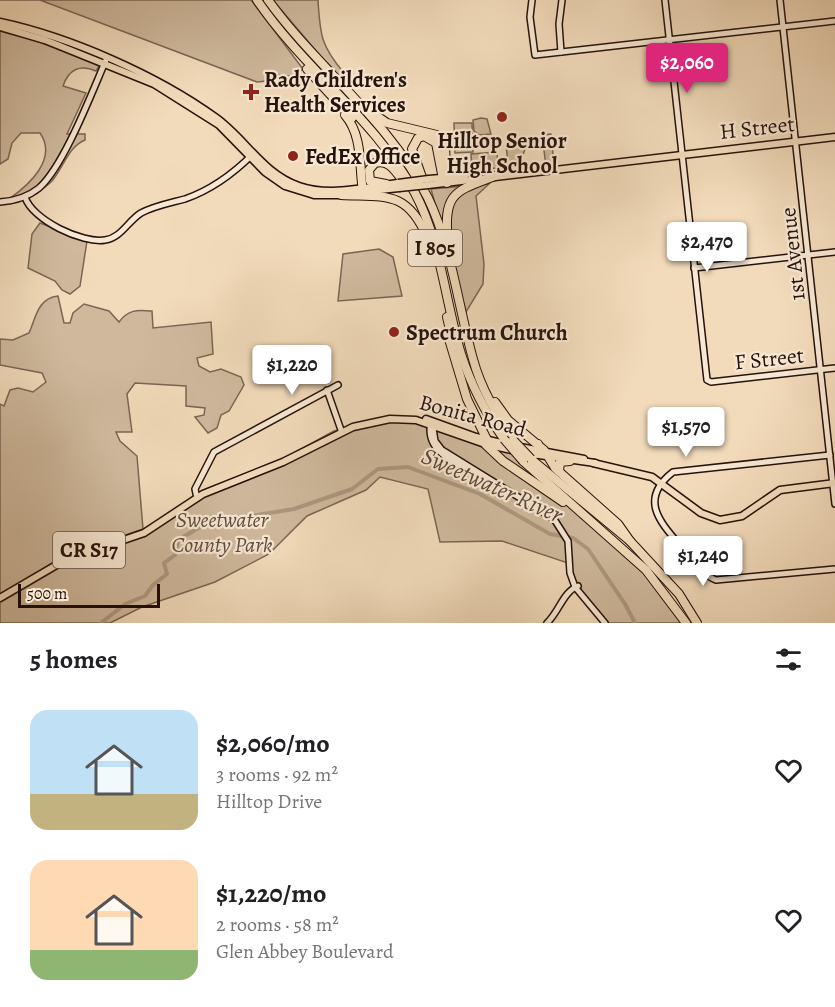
<!DOCTYPE html>
<html lang="en">
<head>
<meta charset="utf-8">
<style>
	:root { --surface:#fff; --page:#f6f6f6; --text:#202124; --muted:#757577; --accent:#db2777 }
	body { margin:0; font-family:Alegreya,serif; background:var(--page); color:var(--text); height:100vh; display:flex; flex-direction:column; font-size:22px; white-space:nowrap }
	* { box-sizing:border-box; margin:0 }
	p { font-size:20px; color:var(--muted) }
	.icon { flex:none; width:33px; height:33px; fill:none; stroke:currentColor; stroke-width:2; stroke-linecap:round; stroke-linejoin:round }
	.map { position:relative; height:623px; overflow:hidden }
	.side { display:flex; flex-direction:column; background:var(--surface); flex:1 }
	.side>* { flex:none }
	.scale { position:absolute; left:18px; bottom:15px; width:142px; box-sizing:border-box; padding-left:6px; border:3px solid #26120b; border-top:0; font-size:16px; line-height:21px; white-space:nowrap; color:#26120b; -webkit-text-stroke:4px #f7e8d3; paint-order:stroke }
	.price { position:absolute; translate:-50% -51px; padding:0 14px; border-radius:6px; background:#fff; color:#222; font-size:20px; line-height:39px; filter:drop-shadow(0 2px 3px #0008) }
	.price::after { content:''; position:absolute; left:50%; top:36px; width:18px; height:14px; margin-left:-9px; background:inherit; clip-path:polygon(0 0,100% 0,50% 100%) }
	.price.selected { background:var(--accent); color:#fff }
	ul { padding:0; list-style:none }
	li { display:flex; align-items:center; gap:18px; height:150px; padding:0 30px }
	li span { display:grid; place-items:center; flex:none; width:168px; height:120px; border-radius:18px; color:#555 }
	li>.icon { margin-inline-start:auto }
	span .icon { width:72px; height:72px; fill:#fffc; stroke-width:1 }
	li b { font-size:26px }
	h2 { display:flex; justify-content:space-between; align-items:center; height:72px; padding:0 30px; font-size:26px }
	.map>svg:first-child { display:block }
	.green { fill:#cfb99d; stroke:#7a6654; stroke-width:1.5 }
	.lines { fill:none; stroke-linecap:round; stroke-linejoin:round }
	.river { stroke:#ad977f; stroke-width:4 }
	.secondary-casing { stroke:#26120b; stroke-width:8 }
	.primary-casing { stroke:#26120b; stroke-width:9 }
	.highway-casing { stroke:#26120b; stroke-width:10 }
	.secondary { stroke:#f7e8d3; stroke-width:5 }
	.primary { stroke:#f2dbbb; stroke-width:6 }
	.highway { stroke:#f2dbbb; stroke-width:8 }
	.primary-bridge-casing { stroke:#26120b; stroke-width:9; stroke-linecap:butt }
	.highway-bridge-casing { stroke:#26120b; stroke-width:10; stroke-linecap:butt }
	.primary-bridge { stroke:#f2dbbb; stroke-width:6 }
	.highway-bridge { stroke:#f2dbbb; stroke-width:8 }
	.poi-dot { fill:#8f2418; stroke:#f7e8d3; stroke-width:2 }
	.labels { text-anchor:middle; stroke-width:4.5; stroke-linejoin:round; paint-order:stroke }
	.shield { fill:#f7e8d3; stroke:#655247; stroke-width:1.5 }
	.shield-label { font-size:21px; font-weight:bold; fill:#26120b }
	.poi-label { font-size:22px; font-weight:bold; fill:#26120b; stroke:#f7e8d3; text-anchor:start }
	.street-label { font-size:22px; fill:#26120b; stroke:#f7e8d3 }
	.park-label { font-size:22px; font-style:italic; fill:#614c3e; stroke:#f7e8d3 }
	.water-label { font-size:24px; font-style:italic; fill:#5c4739; stroke:#f7e8d3 }
</style>
</head>
<body>
<div class="map">
<svg width="835" height="623" viewBox="0 0 835 623">
	<rect width="100%" height="100%" fill="#f2dbbb"/>
	<filter id="stains"><feTurbulence type="fractalNoise" baseFrequency=".00333" numOctaves="4"/><feColorMatrix values="0 0 0 0 .2 0 0 0 0 .09 0 0 0 0 .02 0 0 0 .5 -.17"/></filter>
	<radialGradient id="worn" r=".72"><stop offset=".6" stop-color="#630" stop-opacity="0"/><stop offset="1" stop-color="#630" stop-opacity=".3"/></radialGradient>
	<g class="green">
		<path d="M 0,0 L 251,0 L 303,69 L 292,76 L 277,75 L 276,80 L 257,82 L 40,0 Z"/>
		<path d="M 273,0 L 318,0 C 320,35 321,46 344,73 L 339,78 Z"/>
		<path d="M 0,29 L 97,62 L 99,66 L 96,71 C 80,64 69,69 63,86 L 86,93 L 67,134 L 85,134 L 85,140 C 68,147 64,167 52,181 C 40,193 26,199 10,204 L 9,199 C 29,185 58,159 40,133 L 21,133 L 12,143 L 8,159 L 0,164 Z"/>
		<path d="M 481,118 L 487,119 L 491,134 L 479,135 L 474,131 L 473,120 Z"/>
		<path d="M 454,123 L 472,123 L 473,152 L 455,153 Z"/>
		<path d="M 551,134 L 554,165 L 546,166 L 542,135 Z"/>
		<path d="M 521,142 L 525,143 C 526,155 520,161 508,163 L 506,145 Z"/>
		<path d="M 497,152 L 498,168 L 472,169 L 471,154 Z"/>
		<path d="M 489,184 L 476,196 L 484,264 L 483,284 L 466,312 L 431,189 Z"/>
		<path d="M 40,223 L 87,241 L 80,286 L 70,294 L 62,290 L 55,281 L 28,268 L 32,234 Z"/>
		<path d="M 379,249 L 393,257 L 402,296 L 338,301 L 343,254 Z"/>
		<path d="M 58,296 L 64,323 L 70,323 L 73,313 L 84,304 L 109,311 L 119,322 C 129,309 137,310 152,311 L 153,328 L 211,322 L 213,354 L 197,358 L 199,366 L 210,372 L 221,369 L 241,377 L 244,385 L 229,411 L 221,415 L 217,428 L 208,433 L 195,417 L 204,415 L 205,408 L 186,406 L 186,386 L 135,383 L 127,394 L 132,432 L 116,432 L 120,441 L 137,456 L 143,529 L 65,556 L 0,594 L 0,404 L 4,406 L 10,390 L 18,388 L 33,392 L 46,382 L 42,373 L 0,365 L 0,339 L 13,340 L 29,333 C 36,317 38,298 58,296 Z"/>
		<path d="M 392,417 L 507,446 L 625,549 L 687,623 L 607,623 C 591,605 574,589 571,564 L 502,541 L 440,542 L 428,489 L 380,477 L 366,490 L 307,516 L 269,554 L 215,582 L 142,607 L 110,623 L 0,623 L 0,598 L 59,563 L 132,538 L 188,503 L 261,471 L 334,431 Z"/>
	</g>
	<g class="lines">
		<path class="river" d="M 101,623 L 125,604 L 145,596 L 153,585 L 167,574 L 164,563 L 175,555 L 178,540 L 207,523 L 294,509 L 352,489 L 378,469 L 408,467 L 480,494 L 550,534 L 573,538 L 588,549 L 625,604 L 635,623"/>
		<defs>
			<g id="secondary">
				<path d="M 532,0 L 530,17 L 535,55 L 835,21"/>
				<path d="M 665,0 L 707,380 L 711,382 L 835,368"/>
				<path d="M 780,0 L 835,504"/>
				<path d="M 561,52 L 559,24 L 562,0"/>
				<path d="M 25,197 C 32,220 83,244 105,240 C 121,238 128,221 141,213 C 154,206 170,203 185,199 C 211,190 234,173 253,154"/>
				<path d="M 0,202 C 14,201 28,197 39,188 C 64,166 92,92 106,60"/>
				<path d="M 694,268 L 835,252"/>
				<path d="M 327,390 L 341,430"/>
				<path d="M 431,422 C 425,448 448,459 467,470"/>
				<path d="M 432,422 L 435,441 L 442,450 L 554,519 L 568,541 L 570,573 L 575,587 L 605,623"/>
				<path d="M 830,455 L 673,472 C 636,501 663,525 685,551 C 694,561 703,575 716,580 L 835,569"/>
				<path d="M 197,498 L 195,489 L 214,452 L 338,385"/>
				<path d="M 547,623 C 559,612 563,592 578,586"/>
			</g>
			<g id="primary">
				<path d="M 0,22 C 70,37 157,75 215,117 C 245,138 263,174 299,186 C 330,197 366,187 398,183"/>
				<path d="M 0,27 L 45,40 L 154,84 L 219,125 L 265,172 L 285,186 L 314,195 L 344,195"/>
				<path d="M 429,179 L 465,176"/>
				<path d="M 428,185 L 835,137"/>
				<path d="M 360,192 L 399,188"/>
				<path d="M 426,419 L 476,437 L 510,445"/>
				<path d="M 520,447 L 584,459"/>
				<path d="M 532,454 L 595,463"/>
				<path d="M 593,463 L 652,477 L 701,513 L 720,520 L 742,516 L 780,490 L 835,483"/>
				<path d="M 0,598 L 65,560 L 144,533 L 203,494 L 283,462 L 353,427 L 390,419 L 416,420 L 485,444 L 516,451"/>
			</g>
			<g id="highway">
				<path d="M 257,0 C 304,69 375,119 415,193 C 441,242 445,301 461,354 C 471,385 485,412 504,439"/>
				<path d="M 268,0 C 317,68 390,121 428,198 C 452,248 458,306 473,359 C 481,389 497,415 513,440"/>
				<path d="M 307,69 L 352,118"/>
				<path d="M 368,110 L 387,123 L 437,135 L 445,147 L 447,183"/>
				<path d="M 345,115 C 363,136 359,166 363,192"/>
				<path d="M 424,183 L 412,149 L 418,138 L 424,136 L 436,143 L 443,179"/>
				<path d="M 386,184 L 370,181 L 369,170 L 375,163 C 389,159 395,171 403,181"/>
				<path d="M 341,195 C 385,197 407,190 427,237"/>
				<path d="M 448,242 C 442,189 458,191 500,174"/>
				<path d="M 447,317 L 453,343"/>
				<path d="M 449,339 L 467,399 L 490,446"/>
				<path d="M 495,402 L 508,420 L 544,450 L 555,468 L 618,524 L 630,541"/>
				<path d="M 486,445 L 503,461 L 563,502"/>
				<path d="M 535,454 L 539,451 L 538,444"/>
				<path d="M 531,459 L 630,541 L 679,594 L 697,623"/>
				<path d="M 523,461 L 646,570 L 686,623"/>
				<path d="M 559,471 L 560,462 L 570,461"/>
			</g>
		</defs>
		<use href="#secondary" class="secondary-casing"/>
		<use href="#primary" class="primary-casing"/>
		<use href="#highway" class="highway-casing"/>
		<use href="#secondary" class="secondary"/>
		<use href="#primary" class="primary"/>
		<use href="#highway" class="highway"/>
		<defs>
			<g id="primary-bridge">
				<path d="M 398,183 L 429,179"/>
				<path d="M 399,188 L 428,185"/>
			</g>
			<g id="highway-bridge">
				<path d="M 504,439 L 523,461"/>
				<path d="M 513,440 L 531,459"/>
			</g>
		</defs>
		<use href="#primary-bridge" class="primary-bridge-casing"/>
		<use href="#highway-bridge" class="highway-bridge-casing"/>
		<use href="#primary-bridge" class="primary-bridge"/>
		<use href="#highway-bridge" class="highway-bridge"/>
	</g>
	<g class="poi-dot">
		<path d="M248 83h6v6h6v6h-6v6h-6v-6h-6v-6h6z"/>
		<circle cx="502" cy="117" r="6"/>
		<circle cx="293" cy="156" r="6"/>
		<circle cx="394" cy="332" r="6"/>
	</g>
	<g class="labels">
		<g class="shield">
			<rect x="408" y="230" width="54" height="36" rx="4.5"/>
			<rect x="53" y="532" width="72" height="36" rx="4.5"/>
		</g>
		<g class="shield-label">
			<text x="435" y="255">I 805</text>
			<text x="89" y="557">CR S17</text>
		</g>
		<g class="poi-label">
			<text x="264" y="87">Rady Children's<tspan x="264" dy="25">Health Services</tspan></text>
			<text x="502" y="148" text-anchor="middle">Hilltop Senior<tspan x="502" dy="25">High School</tspan></text>
			<text x="305" y="164">FedEx Office</text>
			<text x="406" y="340">Spectrum Church</text>
		</g>
		<g class="street-label">
			<text transform="translate(757 127) rotate(-6)" y="8">H Street</text>
			<text transform="translate(792 254) rotate(-96)" y="8">1st Avenue</text>
			<text transform="translate(769 358) rotate(-6)" y="8">F Street</text>
			<text transform="translate(473 415) rotate(15)" y="8">Bonita Road</text>
		</g>
		<g class="park-label">
			<text x="222" y="527">Sweetwater<tspan x="222" dy="25">County Park</tspan></text>
		</g>
		<g class="water-label">
			<text transform="translate(492 485) rotate(24)" y="8">Sweetwater River</text>
		</g>
	</g>
	<rect width="100%" height="100%" filter="url(#stains)"/>
	<rect width="100%" height="100%" fill="url(#worn)"/>
</svg>
<div class="scale">500 m</div>
<b class="price selected" style="left:687px;top:94px">$2,060</b>
<b class="price" style="left:707px;top:273px">$2,470</b>
<b class="price" style="left:292px;top:396px">$1,220</b>
<b class="price" style="left:686px;top:458px">$1,570</b>
<b class="price" style="left:703px;top:587px">$1,240</b>
</div>
<section class="side">
<h2>5 homes<svg class="icon" aria-label="filters" viewBox="0 0 24 24"><path d="M4 7h16M4 17h16"/><circle cx="9" cy="7" r="2"/><circle cx="15" cy="17" r="2"/></svg></h2>
<ul>
<li><span style="background:linear-gradient(#bfe0f5 70%,#c2b280 0)"><svg class="icon" aria-label="home" viewBox="0 0 24 24"><path d="M3 11l9-7 9 7M6 9v11h12V9"/></svg></span><div><b>$2,060/mo</b><p>3 rooms · 92 m²</p><p>Hilltop Drive</p></div><svg class="icon" aria-label="heart" viewBox="0 0 24 24"><path d="M12 20l-8-8c-3-5 5-10 8-4 3-6 11-1 8 4z"/></svg></li>
<li><span style="background:linear-gradient(#ffd9b3 75%,#8fb573 0)"><svg class="icon" aria-label="home" viewBox="0 0 24 24"><path d="M3 11l9-7 9 7M6 9v11h12V9"/></svg></span><div><b>$1,220/mo</b><p>2 rooms · 58 m²</p><p>Glen Abbey Boulevard</p></div><svg class="icon" aria-label="heart" viewBox="0 0 24 24"><path d="M12 20l-8-8c-3-5 5-10 8-4 3-6 11-1 8 4z"/></svg></li>
</ul>
</section>
</body>
</html>
